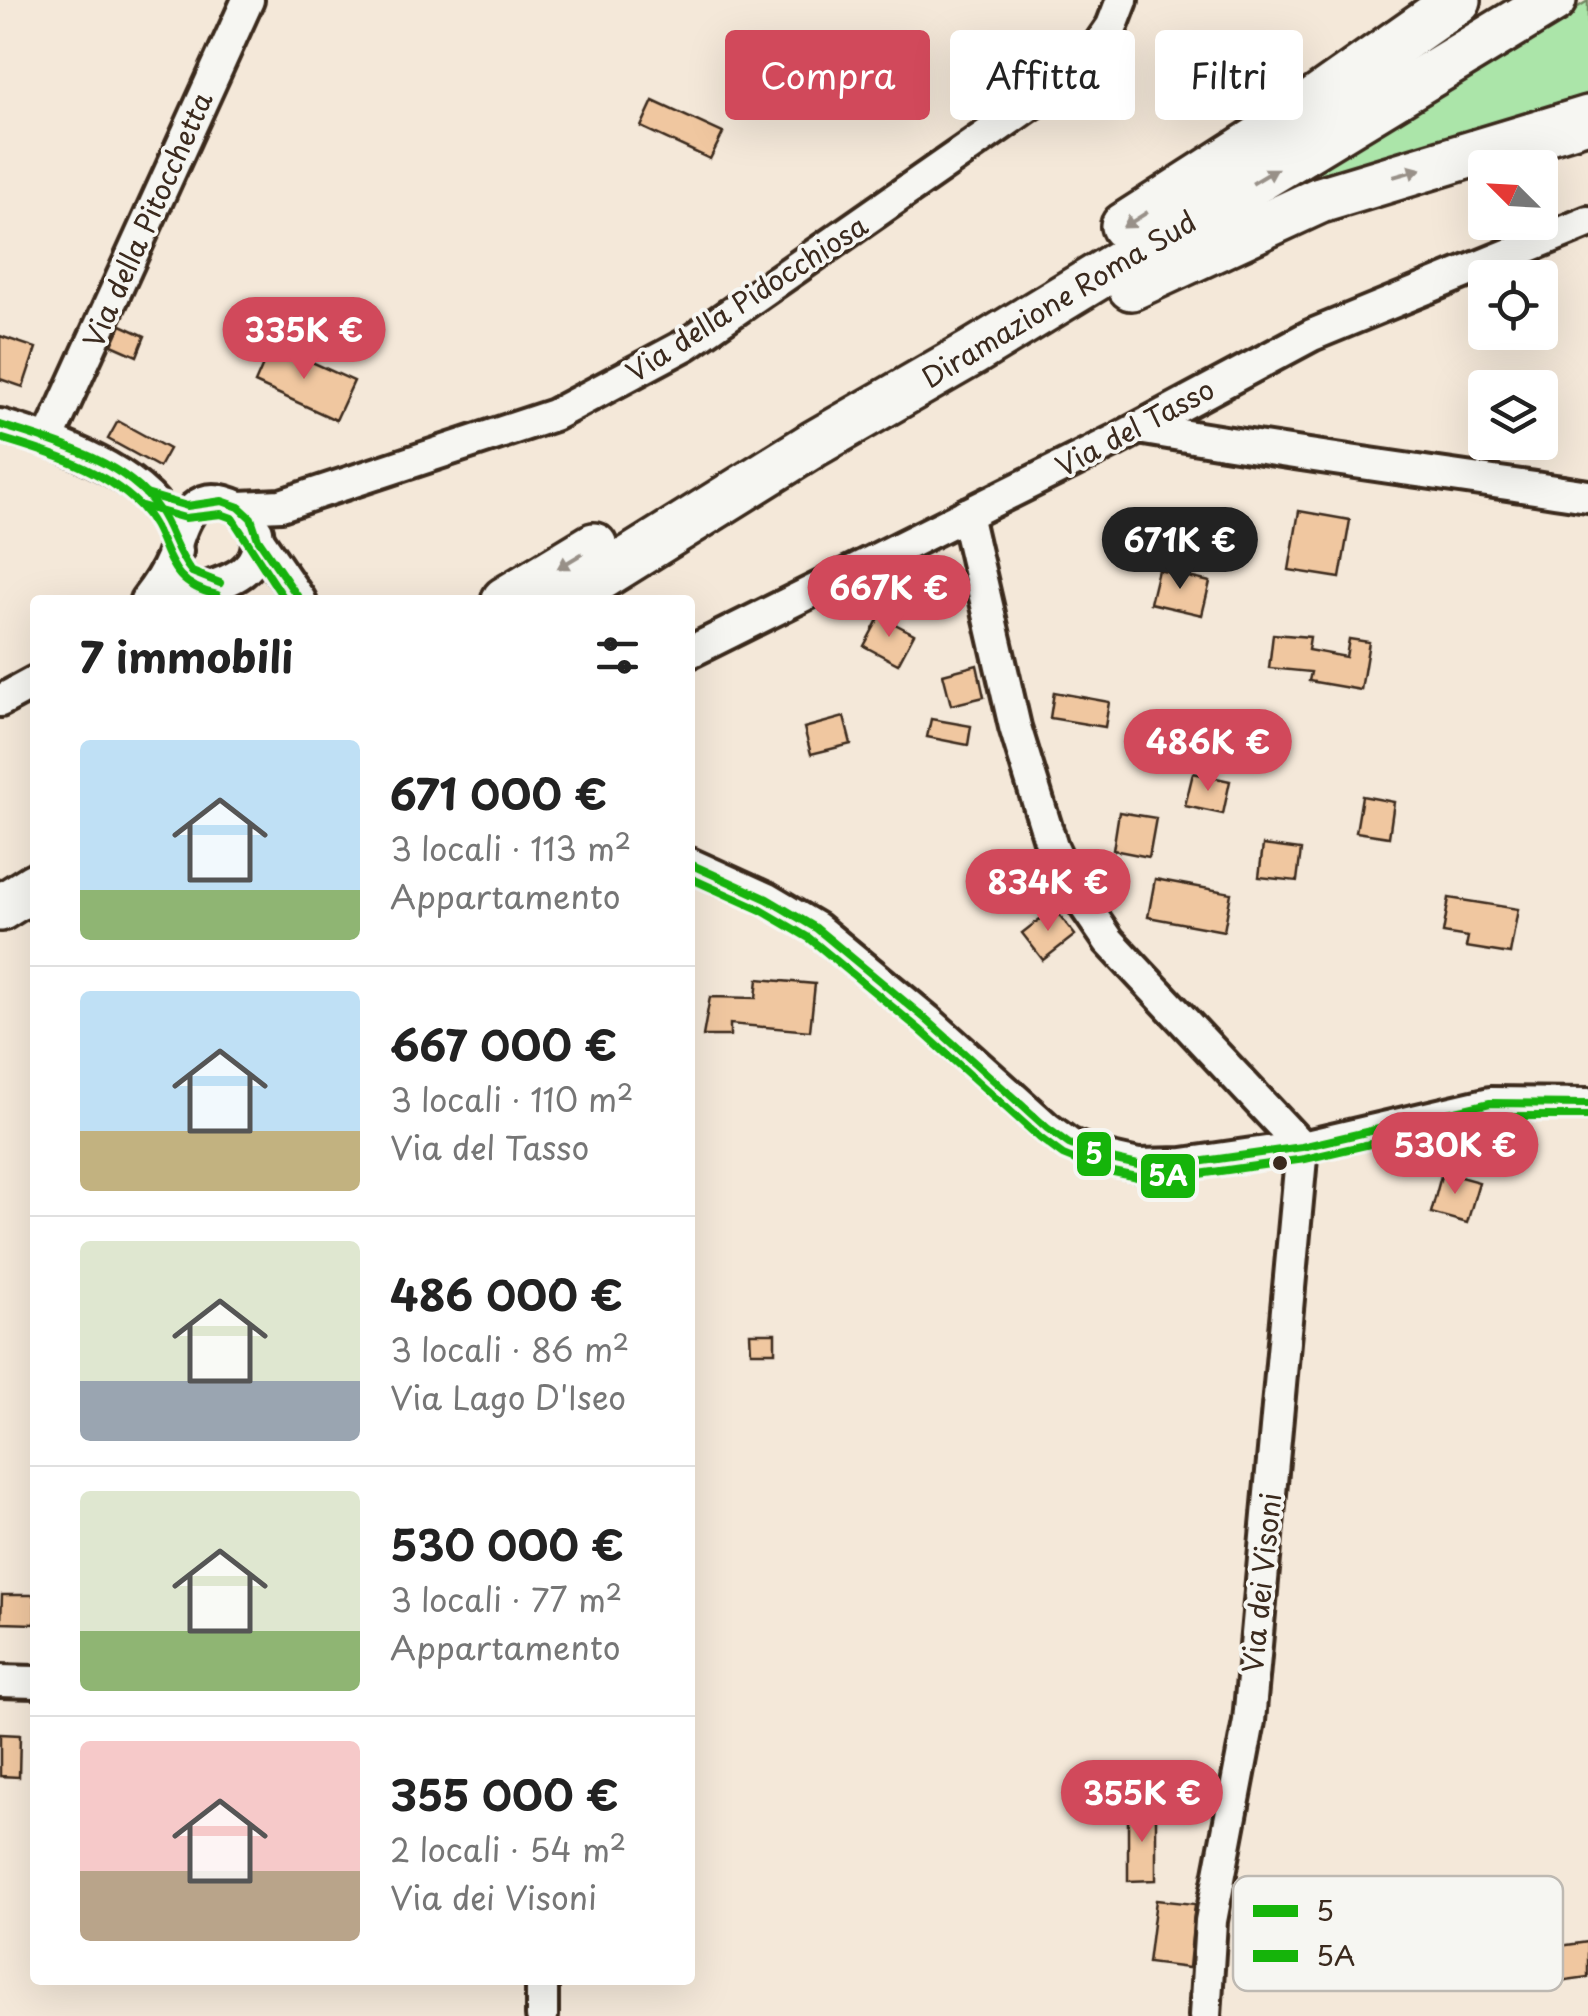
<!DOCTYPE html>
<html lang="it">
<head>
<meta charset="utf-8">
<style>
	:root { --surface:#fff; --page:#f6f6f6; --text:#222; --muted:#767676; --line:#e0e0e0; --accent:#d1495b }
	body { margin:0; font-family:"Playpen Sans",sans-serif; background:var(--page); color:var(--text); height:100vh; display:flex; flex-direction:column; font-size:38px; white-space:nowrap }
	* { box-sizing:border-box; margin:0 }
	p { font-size:32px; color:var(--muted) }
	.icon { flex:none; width:55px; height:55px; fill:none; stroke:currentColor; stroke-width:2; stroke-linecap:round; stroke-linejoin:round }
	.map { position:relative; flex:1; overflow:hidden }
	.drawer { position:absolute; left:30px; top:595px; width:665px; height:1390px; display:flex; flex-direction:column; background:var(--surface); border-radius:10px; box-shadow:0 10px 40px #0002 }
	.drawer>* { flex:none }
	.hud { position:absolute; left:725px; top:30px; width:712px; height:90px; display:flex; gap:20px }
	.needle { width:65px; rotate:294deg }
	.controls { position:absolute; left:1468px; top:150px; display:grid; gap:20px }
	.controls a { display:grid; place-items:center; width:90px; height:90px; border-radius:10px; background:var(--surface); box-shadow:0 10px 40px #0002; font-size:50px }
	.price { position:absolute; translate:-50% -85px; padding:0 22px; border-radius:35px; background:var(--accent); color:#fff; font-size:32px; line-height:65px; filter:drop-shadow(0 2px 5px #0008) }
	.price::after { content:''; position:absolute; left:50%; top:60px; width:30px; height:22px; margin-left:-15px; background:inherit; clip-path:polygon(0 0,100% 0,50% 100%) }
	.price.on { background:#222; color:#fff }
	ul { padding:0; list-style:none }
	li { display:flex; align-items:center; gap:30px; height:250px; padding:0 50px }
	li+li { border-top:2px solid var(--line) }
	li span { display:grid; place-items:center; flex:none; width:280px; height:200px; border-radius:10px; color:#555 }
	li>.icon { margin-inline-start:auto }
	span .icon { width:120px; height:120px; fill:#fffc; stroke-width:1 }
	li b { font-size:42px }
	h2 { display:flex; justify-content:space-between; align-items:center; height:120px; padding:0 50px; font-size:42px }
	.pill { padding:0 35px; border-radius:10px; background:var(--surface); box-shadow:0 10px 40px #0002; font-size:35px; line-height:90px }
	.pill.on { background:var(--accent); color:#fff }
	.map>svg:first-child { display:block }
	.green { fill:#abe5a9; stroke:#738864; stroke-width:2.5 }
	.building { fill:#f0c7a0; stroke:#3b2a1e; stroke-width:2.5 }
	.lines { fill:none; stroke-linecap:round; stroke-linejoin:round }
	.minor-casing { stroke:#3b2a1e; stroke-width:38 }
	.highway-casing { stroke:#3b2a1e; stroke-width:52 }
	.minor { stroke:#f6f6f2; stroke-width:30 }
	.highway { stroke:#f6f6f2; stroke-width:45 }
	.bus-1-casing { stroke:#f6f6f2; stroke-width:15 }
	.bus-2-casing { stroke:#f6f6f2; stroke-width:15 }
	.bus-1 { stroke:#15b40a; stroke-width:8 }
	.bus-2 { stroke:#15b40a; stroke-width:8 }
	.oneway { fill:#989088 }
	.bus-dot { fill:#3b2a1e; stroke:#f6f6f2; stroke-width:4 }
	.labels { text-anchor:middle; stroke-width:8; stroke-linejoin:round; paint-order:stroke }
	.street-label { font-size:28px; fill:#3b2a1e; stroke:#f6f6f2 }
	.key { fill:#f6f6f2; stroke:#beb9b2; stroke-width:2.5 }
	.key-label { font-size:28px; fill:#3b2a1e }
	.line-badge { stroke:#f6f6f2; stroke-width:4 }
	.badge-label { font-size:28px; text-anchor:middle; font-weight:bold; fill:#fff }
</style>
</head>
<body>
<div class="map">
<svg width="1588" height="2016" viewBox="0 0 1588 2016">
	<rect width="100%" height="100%" fill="#f4e8d9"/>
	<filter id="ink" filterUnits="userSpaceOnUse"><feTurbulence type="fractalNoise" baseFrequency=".01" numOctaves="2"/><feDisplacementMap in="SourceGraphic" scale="20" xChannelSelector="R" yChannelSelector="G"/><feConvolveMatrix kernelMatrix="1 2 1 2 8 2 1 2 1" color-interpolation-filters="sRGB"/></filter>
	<g filter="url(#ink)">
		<path class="green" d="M 1588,1 L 1588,106 L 1543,121 L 1293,181 Z"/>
		<g class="building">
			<path d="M 653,101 L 723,133 L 710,159 L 641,127 Z"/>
			<path d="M 121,325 L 145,336 L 137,356 L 112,345 Z"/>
			<path d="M 0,336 L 36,348 L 23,387 L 0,379 Z"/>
			<path d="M 272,344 L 354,381 L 336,420 L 255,383 Z"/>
			<path d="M 118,421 L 169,449 L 159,467 L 108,439 Z"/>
			<path d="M 1299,511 L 1350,520 L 1340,578 L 1289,570 Z"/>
			<path d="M 1158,570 L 1210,582 L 1202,615 L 1150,603 Z"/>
			<path d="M 880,616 L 914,634 L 898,664 L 864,646 Z"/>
			<path d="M 1273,634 L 1310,637 L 1308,650 L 1346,657 L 1349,639 L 1369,642 L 1361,690 L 1309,681 L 1311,672 L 1269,668 Z"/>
			<path d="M 977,665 L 984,697 L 951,705 L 943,674 Z"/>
			<path d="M 1054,692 L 1109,702 L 1105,727 L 1050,718 Z"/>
			<path d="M 844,717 L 851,744 L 811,754 L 804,728 Z"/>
			<path d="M 931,719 L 971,726 L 968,745 L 927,737 Z"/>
			<path d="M 1193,773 L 1230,781 L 1223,814 L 1185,806 Z"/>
			<path d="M 1362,796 L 1394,802 L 1389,837 L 1356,832 Z"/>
			<path d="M 1119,812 L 1156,818 L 1149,857 L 1113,850 Z"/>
			<path d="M 1263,845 L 1301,850 L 1297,881 L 1259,877 Z"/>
			<path d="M 1155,879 L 1231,893 L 1224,931 L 1148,917 Z"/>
			<path d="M 1449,898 L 1518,909 L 1510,954 L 1466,947 L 1468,937 L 1443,933 Z"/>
			<path d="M 1054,908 L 1075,935 L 1043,960 L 1022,933 Z"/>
			<path d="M 758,979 L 815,984 L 810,1031 L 730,1024 L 730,1036 L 703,1036 L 710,997 L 756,998 Z"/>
			<path d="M 1442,1172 L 1479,1182 L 1467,1223 L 1431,1213 Z"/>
			<path d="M 750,1333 L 775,1333 L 775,1352 L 751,1352 Z"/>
			<path d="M 2,1595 L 35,1595 L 35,1624 L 1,1623 Z"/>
			<path d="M 0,1734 L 20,1735 L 19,1777 L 0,1776 Z"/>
			<path d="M 1128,1809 L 1156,1809 L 1156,1880 L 1128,1881 Z"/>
			<path d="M 1156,1900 L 1195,1904 L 1189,1968 L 1148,1963 Z"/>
			<path d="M 1588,1942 L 1588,1977 L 1530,1985 L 1525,1951 Z"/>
		</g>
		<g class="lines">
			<defs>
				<g id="minor">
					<path d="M 0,425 C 59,442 169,479 177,551"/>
					<path d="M 1139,428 C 1288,454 1438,473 1588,496"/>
					<path d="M 48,440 L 248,0"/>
					<path d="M 239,507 L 281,505 L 554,415 L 687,344 L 1031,104 L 1094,52 L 1112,26 L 1122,0"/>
					<path d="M 966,514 L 1015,727 L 1052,847 L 1068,881 L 1109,941 L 1302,1147"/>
					<path d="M 258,539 L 300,600"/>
					<path d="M 146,600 C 156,587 165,574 171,559 C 183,526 189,483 239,507 L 257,531 C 266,583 206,584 171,600"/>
					<path d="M 690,652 L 1116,440 L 1312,335 L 1588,222"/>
					<path d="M 0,701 L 35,682"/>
					<path d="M 690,864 L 767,899 L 816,928 L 927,1020 L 1047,1128 L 1069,1144 L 1098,1156 L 1138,1165 L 1183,1164 L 1302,1147 L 1490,1103 L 1588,1104"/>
					<path d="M 0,1681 L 35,1682"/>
					<path d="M 542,2016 L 542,1980"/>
					<path d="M 1205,2016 L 1211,1921 L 1249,1721 L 1302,1147"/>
				</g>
				<g id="highway">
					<path d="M 1124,226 L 1275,129 L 1458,0"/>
					<path d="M 1131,287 L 1320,200 L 1588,119"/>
					<path d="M 505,600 L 594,546"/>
					<path d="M 564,600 L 814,444 L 972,353 L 1553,0"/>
					<path d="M 0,908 L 35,886"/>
				</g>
			</defs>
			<use href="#minor" class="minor-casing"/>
			<use href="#highway" class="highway-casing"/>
			<use href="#minor" class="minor"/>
			<use href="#highway" class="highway"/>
			<defs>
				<g id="bus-1">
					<path d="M 0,425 C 52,441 127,461 158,509 C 172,529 176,553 192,572 L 220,583"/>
					<path d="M 146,494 L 187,506 L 222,501 L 239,507 L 251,518 L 258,539 L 300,600"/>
					<path d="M 690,864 L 767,899 L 816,928 L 927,1020 L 1047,1128 L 1069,1144 L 1098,1156 L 1138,1165 L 1183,1164 L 1302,1147 L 1490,1103 L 1588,1104"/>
				</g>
				<g id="bus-2">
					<path d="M 0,438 C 47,452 104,469 140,506 C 173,540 159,582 217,595"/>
					<path d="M 142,506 L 185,518 L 221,514 L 232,518 L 285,600"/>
					<path d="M 690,878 L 761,910 L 809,938 L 919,1029 L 1040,1138 L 1063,1155 L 1095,1168 L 1137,1177 L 1185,1176 L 1305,1159 L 1491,1116 L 1588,1116"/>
				</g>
			</defs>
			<use href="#bus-1" class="bus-1-casing"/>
			<use href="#bus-2" class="bus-2-casing"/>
			<use href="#bus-1" class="bus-1"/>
			<use href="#bus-2" class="bus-2"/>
		</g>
		<defs><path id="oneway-solid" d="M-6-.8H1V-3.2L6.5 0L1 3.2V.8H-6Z" transform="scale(2.5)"/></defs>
		<g class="oneway">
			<use href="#oneway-solid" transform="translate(1407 173) rotate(-16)"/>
			<use href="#oneway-solid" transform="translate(1265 176) rotate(-31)"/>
			<use href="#oneway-solid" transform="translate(1135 220) rotate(148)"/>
			<use href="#oneway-solid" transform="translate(570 561) rotate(149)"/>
		</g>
	</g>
	<circle class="bus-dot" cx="1280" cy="1163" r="9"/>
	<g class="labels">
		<g class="street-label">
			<text transform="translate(148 220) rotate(-66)" y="10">Via della Pitocchetta</text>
			<text transform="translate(747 299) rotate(-33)" y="10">Via della Pidocchiosa</text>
			<text transform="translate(1059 300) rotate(-31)" y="10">Diramazione Roma Sud</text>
			<text transform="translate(1135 428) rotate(-28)" y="10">Via del Tasso</text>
			<text transform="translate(1262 1583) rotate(-84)" y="10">Via dei Visoni</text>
		</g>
	</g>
	<rect x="1233" y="1876" width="330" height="115" rx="15" class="key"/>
	<rect x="1253" y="1905" width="45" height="12" fill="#15b40a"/>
	<rect x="1253" y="1950" width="45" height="12" fill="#15b40a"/>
	<g class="key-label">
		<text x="1316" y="1921">5</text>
		<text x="1316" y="1966">5A</text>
	</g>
	<g class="line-badge">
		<rect x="1075" y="1130" width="38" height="48" rx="10" fill="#15b40a"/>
		<rect x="1139" y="1152" width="58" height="48" rx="10" fill="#15b40a"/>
	</g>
	<g class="badge-label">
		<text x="1094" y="1164">5</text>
		<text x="1168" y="1186">5A</text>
	</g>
</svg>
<div class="controls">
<a><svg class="needle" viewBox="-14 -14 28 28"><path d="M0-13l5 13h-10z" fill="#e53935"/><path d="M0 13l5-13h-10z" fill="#767676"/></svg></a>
<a><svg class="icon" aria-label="locate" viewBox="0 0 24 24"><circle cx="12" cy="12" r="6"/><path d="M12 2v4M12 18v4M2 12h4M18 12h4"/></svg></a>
<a><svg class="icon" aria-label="layers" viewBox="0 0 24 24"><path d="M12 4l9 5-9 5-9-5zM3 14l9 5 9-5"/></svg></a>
</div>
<b class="price" style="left:304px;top:382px">335K €</b>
<b class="price on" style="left:1180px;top:592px">671K €</b>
<b class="price" style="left:889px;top:640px">667K €</b>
<b class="price" style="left:1208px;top:794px">486K €</b>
<b class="price" style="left:1048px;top:934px">834K €</b>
<b class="price" style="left:1455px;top:1197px">530K €</b>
<b class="price" style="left:1142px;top:1845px">355K €</b>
<div class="hud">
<a class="pill on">Compra</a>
<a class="pill">Affitta</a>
<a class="pill">Filtri</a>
</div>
<section class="drawer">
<h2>7 immobili<svg class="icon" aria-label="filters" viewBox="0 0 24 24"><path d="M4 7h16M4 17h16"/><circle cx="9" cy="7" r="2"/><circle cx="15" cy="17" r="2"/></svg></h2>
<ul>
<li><span style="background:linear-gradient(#bfe0f5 75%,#8fb573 0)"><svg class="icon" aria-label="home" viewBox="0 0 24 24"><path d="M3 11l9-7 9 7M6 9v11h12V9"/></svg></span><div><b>671 000 €</b><p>3 locali · 113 m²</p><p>Appartamento</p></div></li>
<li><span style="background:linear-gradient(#bfe0f5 70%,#c2b280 0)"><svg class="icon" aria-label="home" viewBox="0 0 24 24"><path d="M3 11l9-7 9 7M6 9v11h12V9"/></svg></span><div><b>667 000 €</b><p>3 locali · 110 m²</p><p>Via del Tasso</p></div></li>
<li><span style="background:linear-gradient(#dfe7d0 70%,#9aa5b1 0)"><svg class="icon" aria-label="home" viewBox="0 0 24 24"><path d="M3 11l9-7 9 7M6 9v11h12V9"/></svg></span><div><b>486 000 €</b><p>3 locali · 86 m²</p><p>Via Lago D'Iseo</p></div></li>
<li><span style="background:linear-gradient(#dfe7d0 70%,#8fb573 0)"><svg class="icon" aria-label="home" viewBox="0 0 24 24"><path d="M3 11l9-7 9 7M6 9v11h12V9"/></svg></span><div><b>530 000 €</b><p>3 locali · 77 m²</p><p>Appartamento</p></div></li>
<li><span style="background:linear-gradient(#f6c9c9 65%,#b9a48a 0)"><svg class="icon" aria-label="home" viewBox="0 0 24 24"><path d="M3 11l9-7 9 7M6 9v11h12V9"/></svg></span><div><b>355 000 €</b><p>2 locali · 54 m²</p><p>Via dei Visoni</p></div></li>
</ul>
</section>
</div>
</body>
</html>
